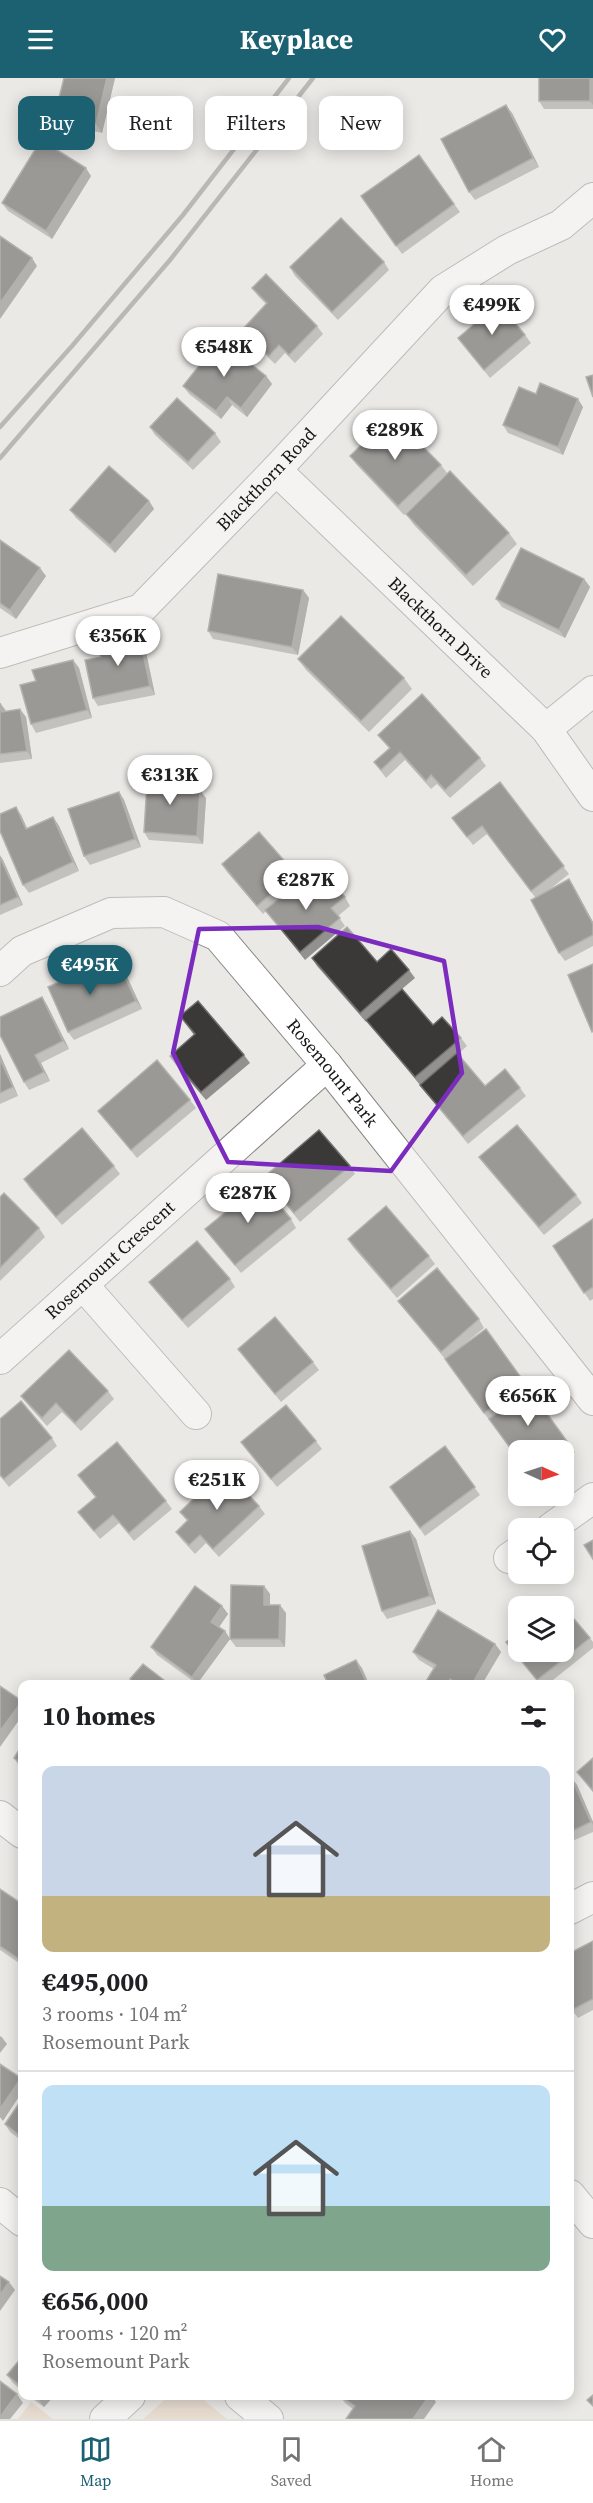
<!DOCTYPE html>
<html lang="en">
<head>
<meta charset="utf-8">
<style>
	:root { --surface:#fff; --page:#f2f2f2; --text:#202124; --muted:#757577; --line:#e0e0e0; --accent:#1b6172 }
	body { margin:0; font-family:"Source Serif 4",serif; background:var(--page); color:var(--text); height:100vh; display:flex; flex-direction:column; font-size:22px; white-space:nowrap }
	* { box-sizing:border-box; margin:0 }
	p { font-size:20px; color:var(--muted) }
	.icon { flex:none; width:33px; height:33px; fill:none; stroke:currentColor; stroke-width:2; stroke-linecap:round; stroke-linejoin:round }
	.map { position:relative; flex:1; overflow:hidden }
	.side { position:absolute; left:18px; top:1602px; width:556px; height:720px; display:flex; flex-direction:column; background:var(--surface); border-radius:12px; box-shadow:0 3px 15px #0003 }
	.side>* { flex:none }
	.banner { position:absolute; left:18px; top:18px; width:558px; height:54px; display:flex; gap:12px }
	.needle { width:39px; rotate:93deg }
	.buttons { position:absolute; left:508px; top:1362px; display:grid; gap:12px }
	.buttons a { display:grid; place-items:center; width:66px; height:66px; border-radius:12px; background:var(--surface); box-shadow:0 3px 15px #0003; font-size:30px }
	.price { position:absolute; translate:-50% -51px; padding:0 14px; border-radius:21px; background:#fff; color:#222; font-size:20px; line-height:39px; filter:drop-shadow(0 2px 3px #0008) }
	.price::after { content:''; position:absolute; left:50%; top:36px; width:18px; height:14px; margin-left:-9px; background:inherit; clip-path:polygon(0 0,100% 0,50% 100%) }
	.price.current { background:var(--accent); color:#fff }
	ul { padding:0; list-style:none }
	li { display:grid; align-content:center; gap:12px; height:318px; padding:0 24px }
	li+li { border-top:2px solid var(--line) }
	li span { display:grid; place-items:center; height:186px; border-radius:12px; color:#555 }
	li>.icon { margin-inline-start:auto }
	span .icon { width:108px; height:108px; fill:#fffc; stroke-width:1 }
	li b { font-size:26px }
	h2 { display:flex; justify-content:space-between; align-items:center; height:72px; padding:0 24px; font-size:26px }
	.tag { padding:0 21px; border-radius:12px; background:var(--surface); box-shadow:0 3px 15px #0003; font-size:21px; line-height:54px }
	.tag.current { background:var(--accent); color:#fff }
	header { display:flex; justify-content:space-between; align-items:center; height:78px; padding:0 24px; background:var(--accent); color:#fff; font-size:27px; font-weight:700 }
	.tab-bar { display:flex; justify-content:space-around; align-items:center; height:84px; border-top:2px solid var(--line); background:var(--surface); font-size:16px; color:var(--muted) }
	.tab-bar a { display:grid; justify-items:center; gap:3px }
	.tab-bar .current { color:var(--accent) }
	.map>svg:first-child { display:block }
	.green { fill:#e5cdb5 }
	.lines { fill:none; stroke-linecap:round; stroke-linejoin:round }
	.street-casing { stroke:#888684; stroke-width:32 }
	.street { stroke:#fff; stroke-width:30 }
	.rail { stroke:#7e7c7a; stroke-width:4.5 }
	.wall { fill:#93918e }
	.shaded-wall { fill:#706e6c }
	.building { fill:#3b3937; stroke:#706e6c; stroke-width:1.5 }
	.marked { fill:none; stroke:#7b2cbf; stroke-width:4.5; stroke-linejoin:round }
	.labels { text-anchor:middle; stroke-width:6; stroke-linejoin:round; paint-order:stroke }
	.street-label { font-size:18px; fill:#171615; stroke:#ebe9e6 }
</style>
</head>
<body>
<header><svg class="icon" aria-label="menu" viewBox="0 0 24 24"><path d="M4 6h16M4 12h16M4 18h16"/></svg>Keyplace<svg class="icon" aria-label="heart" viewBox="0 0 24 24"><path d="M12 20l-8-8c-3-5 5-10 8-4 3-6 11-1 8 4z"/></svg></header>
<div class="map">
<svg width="593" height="2341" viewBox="0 0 593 2341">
	<rect width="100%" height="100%" fill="#ebe9e6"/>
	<g class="green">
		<path d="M 169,2318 L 199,2318 L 227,2341 L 143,2341 Z"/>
		<path d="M 31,2324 L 53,2341 L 18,2341 Z"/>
	</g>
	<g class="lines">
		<defs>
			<g id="street">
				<path id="s1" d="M 276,392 L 546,651 L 593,718"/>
				<path id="s2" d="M 0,575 L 141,531 L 276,392 L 443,212 L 507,172 L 561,147 L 593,120"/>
				<path d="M 546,651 L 593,613"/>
				<path id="s3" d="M 0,893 L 22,873 L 111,835 L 164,834 L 218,858 L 327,987 L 593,1322"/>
				<path d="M 83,1207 L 196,1336"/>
				<path id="s4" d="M 0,1281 L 327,987"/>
				<path d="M 551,1450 L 593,1420"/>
				<path d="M 509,1480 L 519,1473"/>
				<path d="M 0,1738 L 22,1755"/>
				<path d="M 570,1831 L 593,1819"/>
				<path d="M 570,2117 L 593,2145"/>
				<path d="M 0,2125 L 22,2143"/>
				<path d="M 240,2318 L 268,2341"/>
				<path d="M 105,2341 L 130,2318"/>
			</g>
		</defs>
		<use href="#street" class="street-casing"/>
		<use href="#street" class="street"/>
		<g class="rail">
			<path d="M 0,349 L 72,268 L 183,137 L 289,0"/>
			<path d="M 0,380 L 170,182 L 313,0"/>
		</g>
	</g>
	<g class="wall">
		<path d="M 64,0 L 115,0 L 102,55 L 60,45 L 55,36 Z"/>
		<path d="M 593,0 L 593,31 L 544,31 L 539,23 Z"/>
		<path d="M 512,35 L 539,89 L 475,122 L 469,114 Z"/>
		<path d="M 419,77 L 460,134 L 402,176 L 361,118 Z"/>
		<path d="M 91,98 L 52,161 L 8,133 L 2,125 Z"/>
		<path d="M 384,184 L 389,192 L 338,242 L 295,198 L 290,189 Z"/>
		<path d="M 252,210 L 317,248 L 323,256 L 295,285 L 285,275 L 275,286 L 248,260 L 242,252 L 266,226 L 258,218 Z"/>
		<path d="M 525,257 L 531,265 L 490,300 L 458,260 Z"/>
		<path d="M 266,298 L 272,306 L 247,339 L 232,327 L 221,341 L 189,316 L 183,308 Z"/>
		<path d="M 536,316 L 583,329 L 563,377 L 508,355 L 503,347 Z"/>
		<path d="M 150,349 L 215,355 L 221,364 L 193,392 L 155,357 Z"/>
		<path d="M 350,378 L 441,387 L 447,395 L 404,437 L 356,386 Z"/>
		<path d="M 149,423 L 154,431 L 115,475 L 76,440 L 70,432 Z"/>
		<path d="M 406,436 L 509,455 L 517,466 L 473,508 L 414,447 Z"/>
		<path d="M 0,462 L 46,498 L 16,541 L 0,530 Z"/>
		<path d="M 584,501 L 590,509 L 565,560 L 502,529 L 496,521 Z"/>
		<path d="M 303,512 L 309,520 L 298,577 L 213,561 L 208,553 Z"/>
		<path d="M 139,556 L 144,565 L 155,617 L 98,628 L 93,620 L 101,579 Z"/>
		<path d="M 298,581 L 404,600 L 412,611 L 369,654 L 306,592 Z"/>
		<path d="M 73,582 L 79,590 L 92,640 L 36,655 L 31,646 Z"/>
		<path d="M 0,625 L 6,633 L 26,639 L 32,681 L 0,685 Z"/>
		<path d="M 378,657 L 480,680 L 486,688 L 450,720 L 437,706 L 431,711 L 405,682 L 386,700 L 374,684 L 389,670 Z"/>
		<path d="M 172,691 L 177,699 L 177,711 L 206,720 L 203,766 L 149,762 L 144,754 Z"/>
		<path d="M 500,704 L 569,796 L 550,811 L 569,801 L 574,809 L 593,844 L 593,868 L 565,883 L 559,875 L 535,819 L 487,756 L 473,767 L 452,740 Z"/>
		<path d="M 119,714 L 124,722 L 141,769 L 90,787 L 84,778 Z"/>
		<path d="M 21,737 L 27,751 L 53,739 L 59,748 L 79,793 L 29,815 L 23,807 Z"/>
		<path d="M 0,777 L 3,782 L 23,827 L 0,837 Z"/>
		<path d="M 222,786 L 295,795 L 300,803 L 310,810 L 345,819 L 350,828 L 338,838 L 345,848 L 305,882 L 266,833 L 263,836 L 227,794 Z"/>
		<path d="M 312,880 L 377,884 L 409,892 L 415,900 L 402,911 L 433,947 L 461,960 L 467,968 L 458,976 L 485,1008 L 520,1010 L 526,1018 L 468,1066 L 367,942 L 366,944 L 317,888 Z"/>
		<path d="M 98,887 L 105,898 L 127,899 L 142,931 L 74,962 L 68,954 Z"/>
		<path d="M 47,927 L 69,971 L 41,985 L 50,1003 L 29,1012 L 24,1004 Z"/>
		<path d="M 180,938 L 244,977 L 250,985 L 206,1022 L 175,986 L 170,978 L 194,957 Z"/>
		<path d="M 0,976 L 18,1018 L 0,1026 Z"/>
		<path d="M 190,1022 L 196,1030 L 137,1080 L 98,1033 Z"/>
		<path d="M 479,1079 L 576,1117 L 582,1125 L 544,1157 L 485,1087 Z"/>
		<path d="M 114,1088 L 120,1096 L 62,1147 L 29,1109 L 24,1101 Z"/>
		<path d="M 350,1088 L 355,1096 L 300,1144 L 264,1099 Z"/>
		<path d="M 0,1119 L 39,1150 L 45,1159 L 0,1203 Z"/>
		<path d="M 291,1141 L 296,1150 L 241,1195 L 205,1151 Z"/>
		<path d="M 593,1141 L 593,1221 L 590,1223 L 553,1168 Z"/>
		<path d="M 348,1161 L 429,1178 L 435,1186 L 397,1220 L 353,1169 Z"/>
		<path d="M 230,1201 L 235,1209 L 188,1250 L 155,1212 L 149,1204 Z"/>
		<path d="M 398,1223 L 479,1241 L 484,1250 L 462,1268 L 486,1251 L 575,1374 L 564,1382 L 564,1372 L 519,1372 L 490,1343 L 450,1289 L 445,1281 Z"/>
		<path d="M 238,1271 L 313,1284 L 319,1292 L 281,1324 Z"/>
		<path d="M 108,1313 L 114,1321 L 81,1353 L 62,1334 L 47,1348 L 27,1326 L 21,1318 Z"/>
		<path d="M 0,1341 L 52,1360 L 57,1368 L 9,1409 L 0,1398 Z"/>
		<path d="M 316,1363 L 322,1371 L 277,1409 L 241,1364 Z"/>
		<path d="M 445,1368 L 480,1417 L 425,1458 L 390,1409 Z"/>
		<path d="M 78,1397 L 166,1423 L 172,1431 L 134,1463 L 119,1445 L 100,1461 L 78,1434 L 96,1419 Z"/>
		<path d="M 259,1428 L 265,1436 L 219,1479 L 206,1465 L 195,1476 L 182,1462 L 176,1454 L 187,1443 L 180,1434 Z"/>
		<path d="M 410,1453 L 416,1461 L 436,1526 L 387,1541 L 382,1533 Z"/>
		<path d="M 264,1508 L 270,1516 L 270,1527 L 286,1535 L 285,1569 L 236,1569 L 230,1561 L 197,1606 L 157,1577 L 151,1569 L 222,1528 L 228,1536 L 219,1549 L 225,1553 L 230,1561 Z"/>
		<path d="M 590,1560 L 593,1564 L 593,1570 L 548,1606 L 540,1606 L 506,1564 Z"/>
		<path d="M 495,1566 L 501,1574 L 482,1606 L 427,1606 L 425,1605 L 434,1591 L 419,1582 L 413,1574 Z"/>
		<path d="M 22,1667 L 22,1690 L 19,1688 L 14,1680 Z"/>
		<path d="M 570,1700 L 577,1707 L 593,1744 L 593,1754 L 570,1764 Z"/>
		<path d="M 0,1811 L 22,1826 L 22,1887 L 0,1872 Z"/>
		<path d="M 593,1863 L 593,1932 L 578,1940 L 572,1932 Z"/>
		<path d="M 22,2021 L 22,2063 L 10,2054 L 5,2046 Z"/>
		<path d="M 22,2279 L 22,2313 L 13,2305 L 7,2297 Z"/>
		<path d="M 29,2318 L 54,2318 L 44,2329 Z"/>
		<path d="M 340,2318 L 436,2324 L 353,2331 L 345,2325 Z"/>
	</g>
	<g class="shaded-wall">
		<path d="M 107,0 L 115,0 L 102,55 L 96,46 Z"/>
		<path d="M 590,0 L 593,0 L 593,27 L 590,23 Z"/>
		<path d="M 506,27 L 512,35 L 539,89 L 533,80 Z"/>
		<path d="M 86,90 L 91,98 L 52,161 L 46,153 Z"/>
		<path d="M 32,180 L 37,188 L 0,241 L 0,225 Z"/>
		<path d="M 266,298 L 272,306 L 247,339 L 241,330 Z"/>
		<path d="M 227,319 L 232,327 L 221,341 L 216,333 Z"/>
		<path d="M 578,321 L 583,329 L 563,377 L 558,369 Z"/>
		<path d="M 149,423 L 154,431 L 115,475 L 110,467 Z"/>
		<path d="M 40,490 L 46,498 L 16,541 L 10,532 Z"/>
		<path d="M 584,501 L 590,509 L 565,560 L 559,552 Z"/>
		<path d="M 303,512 L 309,520 L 298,577 L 292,569 Z"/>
		<path d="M 139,556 L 144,565 L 155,617 L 150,608 Z"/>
		<path d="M 73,582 L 79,590 L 92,640 L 87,632 Z"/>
		<path d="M 0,625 L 6,633 L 2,634 Z"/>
		<path d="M 20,631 L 26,639 L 32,681 L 27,673 Z"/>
		<path d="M 172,691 L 177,699 L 176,719 L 171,710 Z"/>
		<path d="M 200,712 L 206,720 L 203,766 L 197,758 Z"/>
		<path d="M 119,714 L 124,722 L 141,769 L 135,761 Z"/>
		<path d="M 16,729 L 21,737 L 31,759 L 26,751 Z"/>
		<path d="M 53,739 L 59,748 L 79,793 L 73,784 Z"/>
		<path d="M 0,777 L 3,782 L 23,827 L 18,819 Z"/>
		<path d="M 569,801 L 574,809 L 593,844 L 593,846 Z"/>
		<path d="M 121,891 L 127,899 L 142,931 L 136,923 Z"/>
		<path d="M 42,919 L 47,927 L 69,971 L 63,963 Z"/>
		<path d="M 0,976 L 18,1018 L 13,1009 L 0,981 Z"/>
		<path d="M 35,977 L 41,985 L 50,1003 L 44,994 Z"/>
		<path d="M 410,1453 L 416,1461 L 436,1526 L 430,1518 Z"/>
		<path d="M 264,1508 L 270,1516 L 270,1535 L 264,1527 Z"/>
		<path d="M 280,1527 L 286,1535 L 285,1569 L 279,1561 Z"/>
		<path d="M 222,1528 L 228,1536 L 217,1552 L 211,1544 Z"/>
		<path d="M 225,1553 L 230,1561 L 197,1606 L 192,1599 Z"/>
		<path d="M 495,1566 L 501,1574 L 482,1606 L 472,1606 Z"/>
		<path d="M 356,1582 L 362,1590 L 369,1606 L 367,1606 Z"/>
		<path d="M 450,1601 L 454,1606 L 448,1606 Z"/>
		<path d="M 22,1623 L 22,1638 L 0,1669 L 0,1653 Z"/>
		<path d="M 571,1699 L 577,1707 L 593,1744 L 593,1747 Z"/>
		<path d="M 1,1958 L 7,1966 L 0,1975 L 0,1959 Z"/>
		<path d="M 21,2000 L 22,2002 L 22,2014 L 3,2043 L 0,2039 L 0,2031 Z"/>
		<path d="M 9,2204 L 15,2212 L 0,2233 L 0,2217 Z"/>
		<path d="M 17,2316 L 23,2325 L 10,2341 L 0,2341 L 0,2339 Z"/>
		<path d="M 42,2318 L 54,2318 L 44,2329 L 38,2321 Z"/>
		<path d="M 429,2318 L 432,2318 L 436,2324 L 424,2341 L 413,2341 Z"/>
	</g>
	<g class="building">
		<path d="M 64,0 L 107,0 L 96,46 L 55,36 Z"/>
		<rect x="539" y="0" width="51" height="23"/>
		<path d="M 506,27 L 533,80 L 469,114 L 441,61 Z"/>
		<path d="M 41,62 L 86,90 L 46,153 L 2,125 Z"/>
		<path d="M 419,77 L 454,126 L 396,168 L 361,118 Z"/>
		<path d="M 341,140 L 384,184 L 332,234 L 290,189 Z"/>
		<path d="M 0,158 L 32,180 L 0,225 Z"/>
		<path d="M 266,196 L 317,248 L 289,277 L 279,267 L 269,278 L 242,252 L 267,225 L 252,210 Z"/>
		<path d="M 499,225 L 525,257 L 484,292 L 458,260 Z"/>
		<path d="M 220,261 L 266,298 L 241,330 L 227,319 L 216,333 L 183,308 Z"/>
		<path d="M 593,297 L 593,319 L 586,299 Z"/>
		<path d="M 540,305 L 578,321 L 558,369 L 503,347 L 519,309 L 536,316 Z"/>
		<path d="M 177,320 L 215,355 L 188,384 L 150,349 Z"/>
		<path d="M 392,337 L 441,387 L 398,428 L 350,378 Z"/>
		<path d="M 109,388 L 149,423 L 110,467 L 70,432 Z"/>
		<path d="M 450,393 L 509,455 L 466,497 L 406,436 Z"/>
		<path d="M 0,462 L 40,490 L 10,532 L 0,525 Z"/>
		<path d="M 521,470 L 584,501 L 559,552 L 496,521 Z"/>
		<path d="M 218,496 L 303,512 L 292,569 L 208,553 Z"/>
		<path d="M 341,538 L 404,600 L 361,643 L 298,581 Z"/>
		<path d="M 139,556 L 150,608 L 93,620 L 85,582 L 101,579 L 97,565 Z"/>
		<path d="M 73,582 L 87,632 L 31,646 L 20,607 L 36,603 L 32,592 Z"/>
		<path d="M 422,616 L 480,680 L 445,712 L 431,697 L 426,703 L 400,674 L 381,692 L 374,684 L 390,670 L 378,657 Z"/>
		<path d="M 0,625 L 2,634 L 20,631 L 27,673 L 0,676 Z"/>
		<path d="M 148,689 L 172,691 L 171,710 L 200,712 L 197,758 L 144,754 Z"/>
		<path d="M 500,704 L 564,788 L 531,813 L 482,748 L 467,759 L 452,740 Z"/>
		<path d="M 119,714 L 135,761 L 84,778 L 68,731 Z"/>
		<path d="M 16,729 L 26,751 L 53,739 L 73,784 L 23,807 L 0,753 L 0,736 Z"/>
		<path d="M 259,754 L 295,795 L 257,828 L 222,786 Z"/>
		<path d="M 0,779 L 18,819 L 0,827 Z"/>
		<path d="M 326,797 L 345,819 L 331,830 L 340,840 L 300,874 L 265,832 L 302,801 L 310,810 Z"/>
		<path d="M 569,801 L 593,846 L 593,857 L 559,875 L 531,822 Z"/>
		<path d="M 347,849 L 377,884 L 391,871 L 409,892 L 360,935 L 312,880 Z"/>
		<path d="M 593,886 L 593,953 L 592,954 L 568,897 Z"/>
		<path d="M 98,887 L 103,899 L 121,891 L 136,923 L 68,954 L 48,909 Z"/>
		<path d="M 402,911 L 433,947 L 442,939 L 461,960 L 415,999 L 366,942 Z"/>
		<path d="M 42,919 L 63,963 L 35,977 L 44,994 L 24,1004 L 0,957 L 0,939 Z"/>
		<path d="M 198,923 L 244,977 L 201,1014 L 170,978 L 195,956 L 180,938 Z"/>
		<path d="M 457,975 L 485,1008 L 505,991 L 520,1010 L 463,1058 L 420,1007 Z"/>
		<path d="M 0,981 L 13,1009 L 0,1015 Z"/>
		<path d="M 157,982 L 190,1022 L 131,1072 L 98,1033 Z"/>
		<path d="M 517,1047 L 576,1117 L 539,1149 L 479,1079 Z"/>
		<path d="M 82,1050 L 114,1088 L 56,1139 L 24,1101 Z"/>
		<path d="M 319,1052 L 350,1088 L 294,1135 L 264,1099 Z"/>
		<path d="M 261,1105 L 291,1141 L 235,1187 L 205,1151 Z"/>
		<path d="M 4,1115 L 39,1150 L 0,1190 L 0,1119 Z"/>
		<path d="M 386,1128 L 429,1178 L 391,1211 L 348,1161 Z"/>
		<path d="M 593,1141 L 593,1209 L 584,1215 L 553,1168 Z"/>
		<path d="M 197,1163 L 230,1201 L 182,1242 L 149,1204 Z"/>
		<path d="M 437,1190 L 479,1241 L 441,1274 L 398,1223 Z"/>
		<path d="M 275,1239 L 313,1284 L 275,1316 L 238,1271 Z"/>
		<path d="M 486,1251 L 525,1305 L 484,1335 L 445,1281 Z"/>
		<path d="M 69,1272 L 108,1313 L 75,1345 L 56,1325 L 42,1340 L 21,1318 Z"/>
		<path d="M 530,1312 L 569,1366 L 561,1372 L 519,1372 L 519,1382 L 489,1341 Z"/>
		<path d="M 21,1323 L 52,1360 L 4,1401 L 0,1397 L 0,1341 Z"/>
		<path d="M 286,1327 L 316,1363 L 271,1401 L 241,1364 Z"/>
		<path d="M 117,1364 L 166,1423 L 129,1455 L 113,1437 L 94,1453 L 78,1434 L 96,1419 L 78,1397 Z"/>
		<path d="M 445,1368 L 475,1409 L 420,1450 L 390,1409 Z"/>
		<path d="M 224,1391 L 259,1428 L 213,1471 L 200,1457 L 189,1467 L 176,1454 L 188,1442 L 180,1434 Z"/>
		<path d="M 410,1453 L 430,1518 L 382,1533 L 362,1468 Z"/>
		<path d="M 593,1462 L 593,1481 L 584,1467 Z"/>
		<path d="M 231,1507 L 264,1508 L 264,1527 L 280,1527 L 279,1561 L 230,1561 Z"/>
		<path d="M 195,1508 L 222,1528 L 211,1544 L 225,1553 L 192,1599 L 151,1569 Z"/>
		<path d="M 558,1521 L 564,1528 L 549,1528 Z"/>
		<path d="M 564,1529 L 590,1560 L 537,1602 L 506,1564 L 519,1553 L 519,1574 L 564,1574 Z"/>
		<path d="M 438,1532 L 495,1566 L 472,1606 L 459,1606 L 450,1601 L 448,1606 L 428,1606 L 425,1605 L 436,1587 L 413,1574 Z"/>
		<path d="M 356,1582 L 367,1606 L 328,1606 L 324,1597 Z"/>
		<path d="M 143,1586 L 169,1606 L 136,1606 L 130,1601 Z"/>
		<path d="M 0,1608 L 22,1623 L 0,1653 Z"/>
		<path d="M 22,1667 L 22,1686 L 14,1680 Z"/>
		<path d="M 593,1680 L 593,1713 L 577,1694 Z"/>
		<path d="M 571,1699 L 591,1744 L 570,1754 L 570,1700 Z"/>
		<path d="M 0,1811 L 22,1826 L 22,1883 L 0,1868 Z"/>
		<path d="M 593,1863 L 593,1921 L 572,1932 L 570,1928 L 570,1875 Z"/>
		<path d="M 0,1986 L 21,2000 L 0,2031 Z"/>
		<path d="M 22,2021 L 22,2059 L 5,2046 Z"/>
		<path d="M 0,2198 L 9,2204 L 0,2217 Z"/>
		<path d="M 22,2279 L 22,2309 L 7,2297 Z"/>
		<path d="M 0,2303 L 17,2316 L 0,2339 Z"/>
		<path d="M 593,2317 L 593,2328 L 587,2322 Z"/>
		<path d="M 34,2318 L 42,2318 L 38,2321 Z"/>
		<path d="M 340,2318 L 429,2318 L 413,2341 L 346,2341 L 355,2328 Z"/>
	</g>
	<path d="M0 0H593V2341H0ZM 318,849 L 444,883 L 462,995 L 391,1093 L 228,1084 L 173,975 L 199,851 Z" fill="#ebe9e6" fill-opacity=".55" fill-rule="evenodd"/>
	<path class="marked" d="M 318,849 L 444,883 L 462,995 L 391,1093 L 228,1084 L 173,975 L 199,851 Z"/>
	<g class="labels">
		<g class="street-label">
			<text dy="6" stroke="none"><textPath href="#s2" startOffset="328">Blackthorn Road</textPath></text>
			<text dy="6" stroke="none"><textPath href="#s1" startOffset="228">Blackthorn Drive</textPath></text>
			<text dy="6" stroke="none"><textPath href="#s3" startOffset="417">Rosemount Park</textPath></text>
			<text dy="6" stroke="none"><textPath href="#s4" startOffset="148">Rosemount Crescent</textPath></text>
		</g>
	</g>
</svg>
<div class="buttons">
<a><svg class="needle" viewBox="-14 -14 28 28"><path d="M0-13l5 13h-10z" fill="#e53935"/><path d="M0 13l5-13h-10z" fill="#757577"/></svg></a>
<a><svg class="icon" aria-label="locate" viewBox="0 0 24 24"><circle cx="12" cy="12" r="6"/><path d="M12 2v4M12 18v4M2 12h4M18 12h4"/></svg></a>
<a><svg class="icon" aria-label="layers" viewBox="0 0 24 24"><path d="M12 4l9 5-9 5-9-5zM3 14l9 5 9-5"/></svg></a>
</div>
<b class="price" style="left:492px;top:258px">€499K</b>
<b class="price" style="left:224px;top:300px">€548K</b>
<b class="price" style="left:395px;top:383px">€289K</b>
<b class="price" style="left:118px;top:589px">€356K</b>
<b class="price" style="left:170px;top:728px">€313K</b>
<b class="price" style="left:306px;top:833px">€287K</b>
<b class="price current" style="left:90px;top:918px">€495K</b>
<b class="price" style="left:248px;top:1146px">€287K</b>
<b class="price" style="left:528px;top:1349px">€656K</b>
<b class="price" style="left:217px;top:1433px">€251K</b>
<div class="banner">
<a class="tag current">Buy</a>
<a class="tag">Rent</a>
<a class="tag">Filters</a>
<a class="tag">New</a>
</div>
<section class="side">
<h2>10 homes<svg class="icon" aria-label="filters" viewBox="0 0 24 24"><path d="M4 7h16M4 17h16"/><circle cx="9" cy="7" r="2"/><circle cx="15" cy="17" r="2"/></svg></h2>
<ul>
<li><span style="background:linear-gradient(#c9d6e8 70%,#c2b280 0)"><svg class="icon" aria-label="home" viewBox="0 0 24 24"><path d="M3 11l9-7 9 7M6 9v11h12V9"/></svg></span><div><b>€495,000</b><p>3 rooms · 104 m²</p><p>Rosemount Park</p></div></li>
<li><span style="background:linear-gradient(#bfe0f5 65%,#7fa58c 0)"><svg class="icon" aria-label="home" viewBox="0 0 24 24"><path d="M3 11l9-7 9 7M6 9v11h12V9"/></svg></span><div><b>€656,000</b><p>4 rooms · 120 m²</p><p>Rosemount Park</p></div></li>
</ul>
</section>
</div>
<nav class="tab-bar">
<a class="current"><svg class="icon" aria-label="map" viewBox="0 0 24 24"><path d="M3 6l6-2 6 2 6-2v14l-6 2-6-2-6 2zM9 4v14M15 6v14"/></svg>Map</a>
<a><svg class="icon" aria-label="saved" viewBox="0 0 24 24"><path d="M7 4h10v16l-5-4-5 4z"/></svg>Saved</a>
<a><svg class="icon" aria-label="home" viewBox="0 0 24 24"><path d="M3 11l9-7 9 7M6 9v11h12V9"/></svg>Home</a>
</nav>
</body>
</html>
